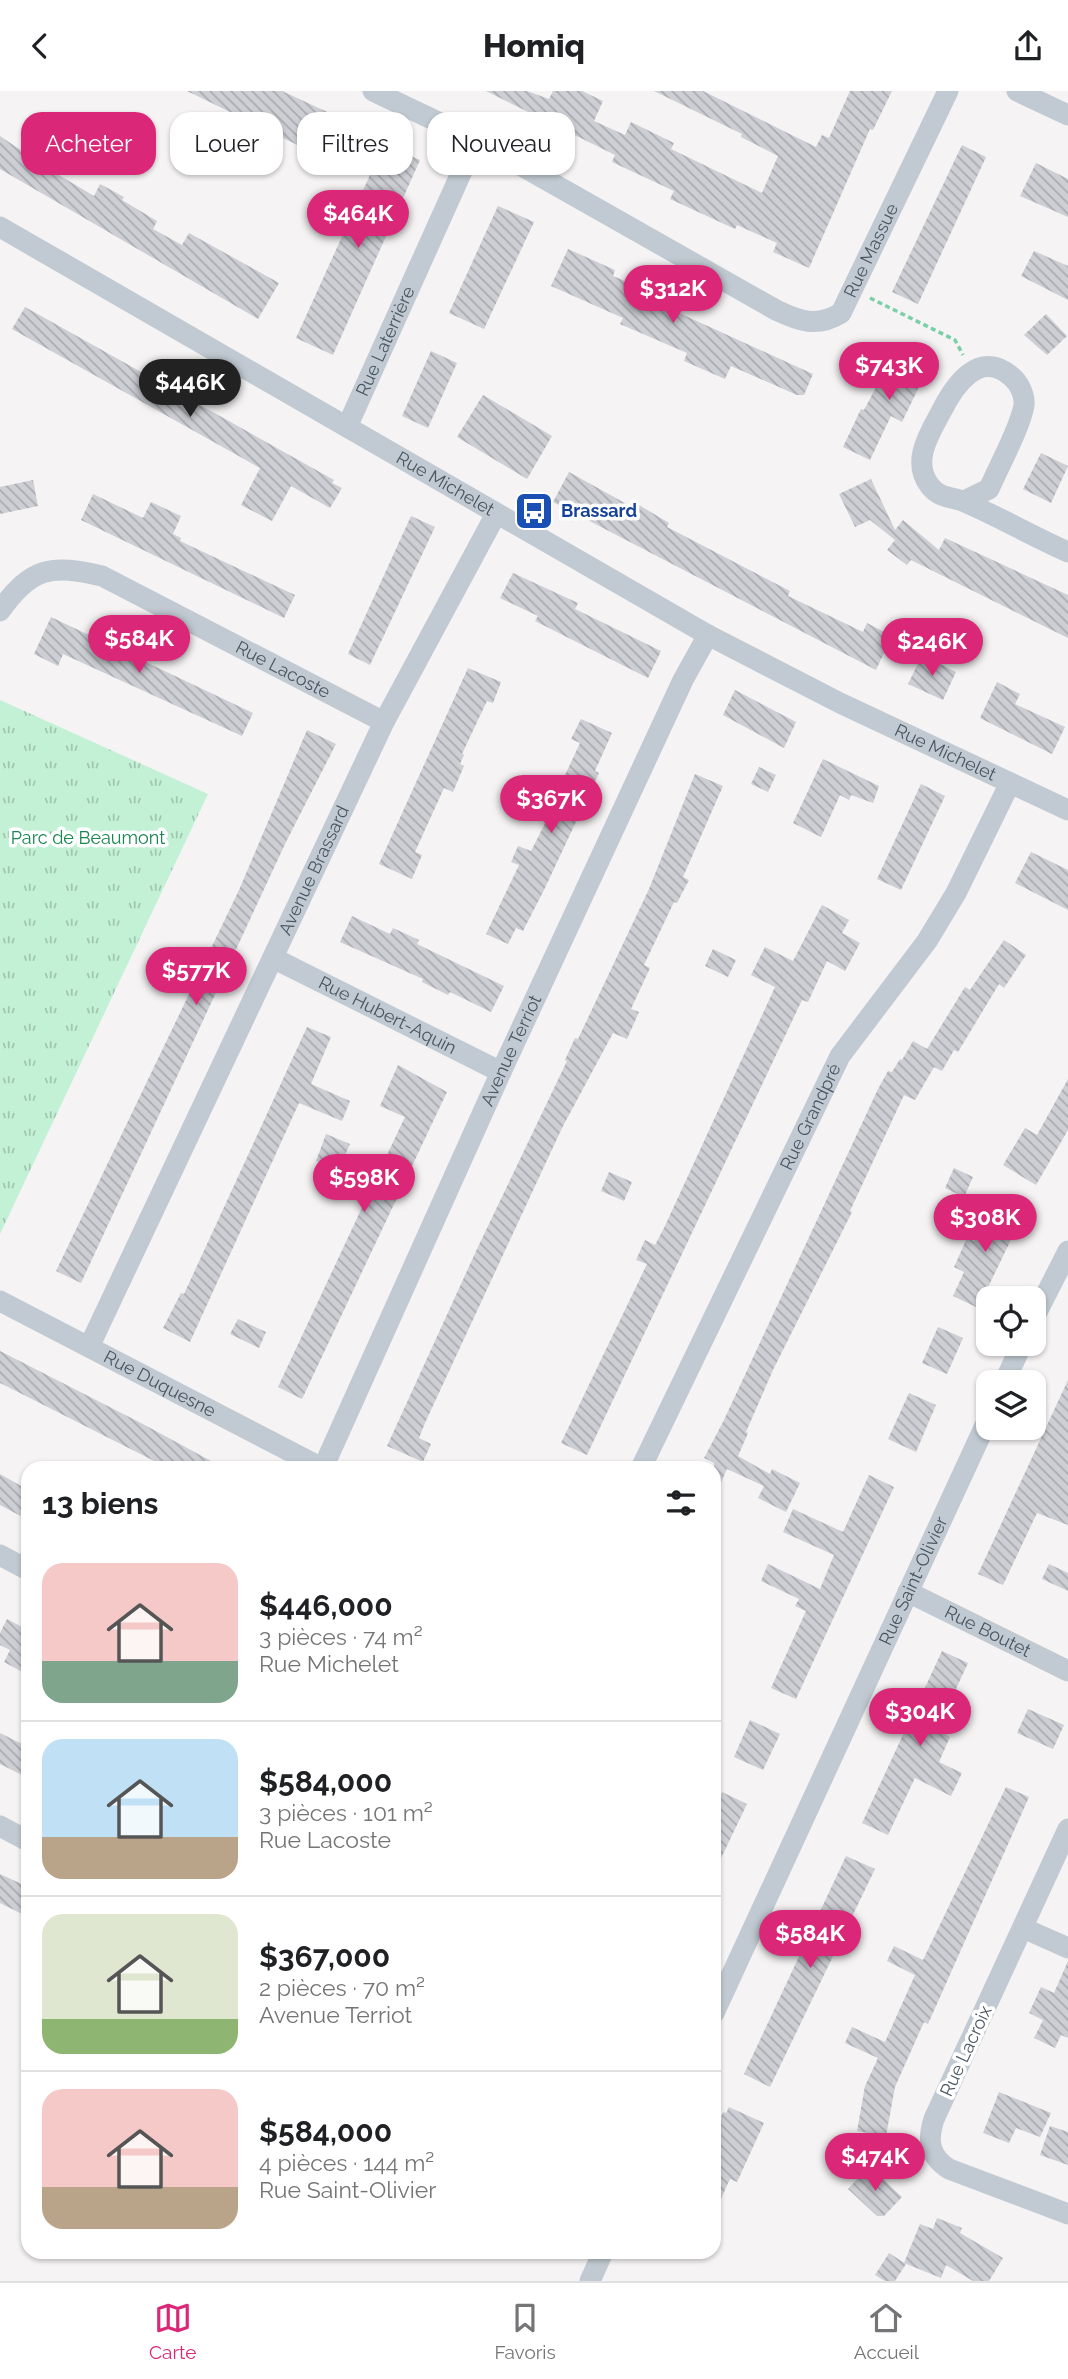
<!DOCTYPE html>
<html lang="fr">
<head>
<meta charset="utf-8">
<style>
	:root { --surface:#fff; --page:#f6f6f6; --text:#202124; --muted:#757577; --line:#e0e0e0; --accent:#db2777 }
	body { margin:0; font-family:Raleway,sans-serif; background:var(--page); color:var(--text); height:100vh; display:flex; flex-direction:column; font-size:26px; white-space:nowrap }
	* { box-sizing:border-box; margin:0 }
	p { font-size:23px; color:var(--muted) }
	.icon { flex:none; width:38px; height:38px; fill:none; stroke:currentColor; stroke-width:2; stroke-linecap:round; stroke-linejoin:round }
	.map { position:relative; flex:1; overflow:hidden }
	.sheet { position:absolute; left:21px; top:1370px; width:700px; height:798px; display:flex; flex-direction:column; background:var(--surface); border-radius:21px; box-shadow:0 2px 5px #0004 }
	.sheet>* { flex:none }
	.hud { position:absolute; left:21px; top:21px; width:700px; height:63px; display:flex; gap:14px }
	.controls { position:absolute; left:976px; top:1195px; display:grid; gap:14px }
	.controls a { display:grid; place-items:center; width:70px; height:70px; border-radius:14px; background:var(--surface); box-shadow:0 2px 5px #0004; font-size:35px }
	.price { position:absolute; translate:-50% -60px; padding:0 16px; border-radius:24px; background:var(--accent); color:#fff; font-size:23px; line-height:46px; filter:drop-shadow(0 2px 4px #0008) }
	.price::after { content:''; position:absolute; left:50%; top:42px; width:21px; height:16px; margin-left:-10px; background:inherit; clip-path:polygon(0 0,100% 0,50% 100%) }
	.price.current { background:#222; color:#fff }
	ul { padding:0; list-style:none }
	li { display:flex; align-items:center; gap:21px; height:175px; padding:0 21px }
	li+li { border-top:2px solid var(--line) }
	li span { display:grid; place-items:center; flex:none; width:196px; height:140px; border-radius:21px; color:#555 }
	li>.icon { margin-inline-start:auto }
	span .icon { width:84px; height:84px; fill:#fffc; stroke-width:1 }
	li b { font-size:30px }
	h2 { display:flex; justify-content:space-between; align-items:center; height:84px; padding:0 21px; font-size:30px }
	.pill { padding:0 24px; border-radius:21px; background:var(--surface); box-shadow:0 2px 5px #0004; font-size:24px; line-height:63px }
	.pill.current { background:var(--accent); color:#fff }
	header { display:flex; justify-content:space-between; align-items:center; height:91px; padding:0 21px; background:var(--surface); font-size:32px; font-weight:800 }
	.menu { display:flex; justify-content:space-around; align-items:center; height:98px; border-top:2px solid var(--line); background:var(--surface); font-size:19px; color:var(--muted) }
	.menu a { display:grid; justify-items:center; gap:4px }
	.menu .current { color:var(--accent) }
	.map>svg:first-child { display:block }
	.park { fill:url(#park-tufts) }
	.building { fill:url(#building-back-hatch) }
	.lines { fill:none; stroke-linecap:round; stroke-linejoin:round }
	.path { stroke:#7ad0a6; stroke-width:3.5; stroke-dasharray:5 3.5; stroke-linecap:butt }
	.minor { stroke:#c1cad2; stroke-width:21 }
	.labels { text-anchor:middle; stroke-width:7; stroke-linejoin:round; paint-order:stroke }
	.street-label { font-size:18px; fill:#4a5661; stroke:#fff }
	.transit-label { font-size:18px; font-weight:bold; fill:#164399; stroke:#fff; text-anchor:start }
	.park-label { font-size:18px; fill:#17864f; stroke:#fff }
</style>
</head>
<body>
<header><svg class="icon" aria-label="back" viewBox="0 0 24 24"><path d="M15 5l-7 7 7 7"/></svg>Homiq<svg class="icon" aria-label="share" viewBox="0 0 24 24"><path d="M12 15V3M7 8l5-5 5 5M5 13v7h14v-7"/></svg></header>
<div class="map">
<svg width="1068" height="2190" viewBox="0 0 1068 2190">
	<defs>
		<pattern id="park-tufts" width="24" height="20" patternUnits="userSpaceOnUse" patternTransform="scale(1.75)"><rect width="24" height="20" fill="#c3f1d5"/><path d="M3 7l-1-3M5 7V3M7 7l1-3M15 17l-1-3M17 17v-4M19 17l1-3" fill="none" stroke="#a0c6b0"/></pattern>
		<pattern id="building-back-hatch" width="6" height="6" patternUnits="userSpaceOnUse" patternTransform="scale(1.75)"><rect width="6" height="6" fill="#cdcfd5"/><path d="M-1 5l2 2M0 0l6 6M5-1l2 2" fill="none" stroke="#a8abb0"/></pattern>
	</defs>
	<rect width="100%" height="100%" fill="#f5f3f3"/>
	<path class="park" d="M 0,609 L 208,703 L 0,1143 Z"/>
	<g class="building">
		<path d="M 187,0 L 282,0 L 336,25 L 318,64 Z"/>
		<path d="M 486,0 L 527,0 L 549,8 L 553,0 L 582,0 L 603,10 L 594,30 L 625,44 L 631,31 L 674,52 L 671,58 L 762,102 L 778,65 L 741,46 L 742,43 L 654,0 L 703,0 L 816,56 L 822,44 L 829,47 L 850,0 L 892,0 L 873,39 L 870,38 L 809,177 L 773,161 L 777,152 L 737,134 L 735,138 L 670,108 L 674,100 L 612,71 L 615,64 Z"/>
		<path d="M 0,45 L 22,60 L 28,52 L 43,62 L 41,66 L 50,72 L 47,77 L 94,105 L 100,93 L 124,106 L 122,109 L 157,130 L 153,138 L 182,154 L 189,142 L 279,192 L 258,228 L 0,78 Z"/>
		<path d="M 384,53 L 420,69 L 333,264 L 296,247 Z"/>
		<path d="M 962,54 L 986,66 L 918,213 L 892,201 Z"/>
		<path d="M 1036,72 L 1068,88 L 1068,126 L 1020,105 Z"/>
		<path d="M 498,115 L 534,131 L 484,238 L 449,222 Z"/>
		<path d="M 568,158 L 615,179 L 613,185 L 680,213 L 677,221 L 813,283 L 804,304 L 797,304 L 731,275 L 725,288 L 684,270 L 687,262 L 620,233 L 623,227 L 551,195 Z"/>
		<path d="M 1034,160 L 1068,175 L 1068,209 L 1021,185 Z"/>
		<path d="M 25,216 L 334,389 L 332,392 L 342,397 L 330,417 L 291,395 L 272,430 L 241,414 L 260,377 L 12,238 Z"/>
		<path d="M 1046,223 L 1067,245 L 1047,264 L 1024,244 Z"/>
		<path d="M 912,251 L 935,263 L 902,331 L 891,325 L 870,369 L 843,356 L 861,318 L 864,319 L 884,281 L 894,286 Z"/>
		<path d="M 431,260 L 457,272 L 428,337 L 402,325 Z"/>
		<path d="M 483,304 L 552,345 L 527,388 L 457,346 Z"/>
		<path d="M 1041,362 L 1068,375 L 1051,412 L 1023,398 Z"/>
		<path d="M 569,381 L 632,416 L 634,411 L 669,432 L 667,436 L 790,500 L 788,505 L 863,541 L 867,532 L 892,545 L 876,579 L 553,411 Z"/>
		<path d="M 871,388 L 895,439 L 903,429 L 939,459 L 945,447 L 1068,504 L 1068,547 L 911,469 L 907,474 L 887,459 L 895,449 L 870,429 L 855,436 L 839,403 Z"/>
		<path d="M 33,389 L 38,415 L 0,423 L 0,396 Z"/>
		<path d="M 93,403 L 143,427 L 151,411 L 181,425 L 173,443 L 181,447 L 180,450 L 295,504 L 284,527 L 81,429 Z"/>
		<path d="M 411,425 L 435,436 L 370,574 L 348,563 Z"/>
		<path d="M 513,482 L 578,512 L 575,518 L 661,560 L 648,587 L 535,530 L 538,525 L 500,507 Z"/>
		<path d="M 51,526 L 253,622 L 242,645 L 63,563 L 58,575 L 34,563 Z"/>
		<path d="M 922,564 L 956,581 L 943,609 L 908,593 Z"/>
		<path d="M 468,577 L 501,591 L 493,612 L 487,610 L 462,663 L 464,664 L 460,673 L 464,675 L 453,701 L 444,697 L 415,761 L 422,764 L 412,788 L 379,773 Z"/>
		<path d="M 997,591 L 1020,603 L 1015,613 L 1065,636 L 1052,663 L 980,627 Z"/>
		<path d="M 735,599 L 796,631 L 784,657 L 723,624 Z"/>
		<path d="M 581,628 L 612,642 L 595,680 L 599,682 L 544,799 L 523,840 L 516,837 L 508,853 L 486,843 L 519,774 L 511,771 L 518,755 L 531,760 L 561,701 L 558,699 L 580,652 L 571,648 Z"/>
		<path d="M 307,639 L 336,653 L 286,751 L 81,1192 L 56,1180 L 239,799 Z"/>
		<path d="M 823,668 L 879,695 L 873,712 L 851,704 L 849,709 L 840,704 L 821,746 L 793,732 Z"/>
		<path d="M 759,676 L 776,684 L 768,701 L 751,693 Z"/>
		<path d="M 695,683 L 723,695 L 683,786 L 689,789 L 677,812 L 674,811 L 644,874 L 650,877 L 631,918 L 639,921 L 627,948 L 613,942 L 562,1037 L 425,1332 L 419,1347 L 431,1353 L 423,1371 L 387,1355 L 477,1158 L 567,970 L 565,969 L 575,947 L 578,948 L 649,798 Z"/>
		<path d="M 921,693 L 945,705 L 901,799 L 877,788 Z"/>
		<path d="M 1031,761 L 1068,779 L 1068,819 L 1015,792 Z"/>
		<path d="M 822,814 L 849,829 L 842,842 L 860,852 L 845,880 L 827,870 L 808,911 L 802,909 L 587,1364 L 561,1352 L 647,1173 L 636,1169 L 645,1149 L 655,1154 L 664,1137 L 775,896 L 751,884 L 765,856 L 793,870 Z"/>
		<path d="M 352,825 L 390,843 L 393,837 L 419,849 L 417,853 L 504,895 L 491,921 L 450,901 L 448,904 L 422,891 L 423,888 L 340,851 Z"/>
		<path d="M 1004,849 L 1026,864 L 1004,897 L 999,893 L 958,961 L 954,959 L 942,980 L 934,976 L 915,1009 L 904,1004 L 850,1120 L 852,1121 L 773,1279 L 746,1341 L 748,1342 L 738,1365 L 770,1383 L 772,1378 L 800,1392 L 786,1421 L 758,1407 L 764,1395 L 727,1378 L 714,1408 L 714,1372 L 704,1367 L 723,1331 L 878,998 L 888,980 L 892,981 L 900,968 L 902,969 L 913,950 L 927,958 L 965,896 L 970,899 Z"/>
		<path d="M 713,858 L 736,869 L 728,886 L 705,875 Z"/>
		<path d="M 307,936 L 331,946 L 311,993 L 350,1010 L 342,1030 L 299,1012 L 190,1251 L 163,1237 L 181,1202 L 184,1203 Z"/>
		<path d="M 398,974 L 447,1001 L 302,1308 L 278,1296 L 366,1108 L 325,1089 L 331,1076 L 316,1070 L 326,1043 L 350,1053 L 341,1073 L 375,1089 L 405,1026 L 380,1015 Z"/>
		<path d="M 1068,988 L 1068,1039 L 1036,1094 L 1003,1074 L 1025,1037 L 1037,1044 Z"/>
		<path d="M 954,1077 L 973,1086 L 964,1106 L 945,1097 Z"/>
		<path d="M 609,1081 L 632,1091 L 624,1110 L 601,1100 Z"/>
		<path d="M 991,1112 L 1022,1126 L 978,1217 L 953,1205 L 964,1181 L 954,1176 L 967,1147 L 974,1150 Z"/>
		<path d="M 238,1228 L 266,1241 L 259,1257 L 230,1243 Z"/>
		<path d="M 938,1236 L 963,1247 L 947,1283 L 922,1272 Z"/>
		<path d="M 0,1260 L 141,1332 L 224,1377 L 168,1377 L 14,1299 L 0,1292 Z"/>
		<path d="M 1068,1289 L 1068,1434 L 1037,1422 L 1003,1494 L 978,1483 Z"/>
		<path d="M 909,1302 L 936,1314 L 916,1361 L 888,1348 Z"/>
		<path d="M 0,1383 L 28,1399 L 28,1429 L 0,1414 Z"/>
		<path d="M 869,1384 L 894,1396 L 796,1608 L 771,1597 L 806,1520 L 795,1515 L 799,1508 L 761,1490 L 768,1473 L 820,1498 L 834,1464 L 783,1441 L 793,1418 L 843,1441 Z"/>
		<path d="M 1049,1473 L 1068,1482 L 1068,1500 L 1042,1488 Z"/>
		<path d="M 28,1524 L 28,1584 L 4,1571 L 10,1559 L 0,1554 L 0,1542 L 7,1528 L 22,1536 Z"/>
		<path d="M 942,1560 L 968,1572 L 937,1639 L 950,1646 L 939,1671 L 962,1682 L 951,1705 L 915,1687 L 888,1744 L 862,1732 Z"/>
		<path d="M 1028,1618 L 1064,1634 L 1053,1658 L 1017,1642 Z"/>
		<path d="M 750,1629 L 780,1643 L 763,1679 L 734,1666 Z"/>
		<path d="M 0,1642 L 28,1656 L 28,1687 L 0,1673 Z"/>
		<path d="M 1006,1696 L 1029,1706 L 928,1933 L 924,1931 L 895,1996 L 886,2045 L 857,2040 L 865,1995 L 878,1967 L 845,1952 L 852,1936 L 885,1951 L 915,1884 L 887,1870 L 894,1855 L 923,1869 Z"/>
		<path d="M 722,1701 L 747,1713 L 714,1782 L 714,1718 Z"/>
		<path d="M 846,1765 L 875,1778 L 770,1996 L 744,1983 Z"/>
		<path d="M 0,1783 L 28,1796 L 28,1826 L 0,1812 Z"/>
		<path d="M 1068,1870 L 1068,1947 L 1061,1944 L 1055,1957 L 1034,1947 L 1043,1929 L 1029,1922 L 1041,1896 L 1054,1902 Z"/>
		<path d="M 999,2001 L 1051,2022 L 1040,2046 L 1016,2037 L 1009,2052 L 983,2042 Z"/>
		<path d="M 729,2016 L 764,2032 L 737,2091 L 730,2088 L 714,2123 L 714,2042 L 723,2021 L 726,2022 Z"/>
		<path d="M 1050,2035 L 1068,2041 L 1068,2074 L 1040,2064 Z"/>
		<path d="M 869,2075 L 902,2106 L 884,2125 L 877,2125 L 848,2098 Z"/>
		<path d="M 937,2127 L 962,2137 L 960,2142 L 1003,2167 L 989,2190 L 973,2190 L 946,2174 L 941,2187 L 904,2172 L 920,2133 L 933,2138 Z"/>
		<path d="M 889,2162 L 906,2173 L 895,2190 L 885,2190 L 875,2184 Z"/>
	</g>
	<g class="lines">
		<path class="path" d="M 870,207 L 955,249 L 963,264"/>
		<g class="minor">
			<path id="s1" d="M 373,0 L 476,49 L 776,219 C 799,230 817,237 841,222 L 948,0"/>
			<path d="M 1017,0 L 1068,24"/>
			<path id="s2" d="M 0,136 L 708,544 L 840,612 L 1068,719"/>
			<path id="s3" d="M 347,336 L 476,49"/>
			<path d="M 964,410 L 989,398 C 998,377 1021,335 1024,314 C 1025,304 1019,292 1012,286 C 979,257 954,295 941,321 C 929,343 911,371 930,395 C 941,409 954,405 967,412 C 1001,427 1034,446 1068,461"/>
			<path id="s4" d="M 0,520 C 31,476 51,473 102,485 L 384,631"/>
			<path id="s5" d="M 273,867 L 501,981"/>
			<path id="s6" d="M 0,1210 L 322,1377"/>
			<path d="M 1034,1227 L 1068,1160"/>
			<path id="s7" d="M 89,1256 L 384,631 L 496,423"/>
			<path d="M 1004,1292 L 1022,1253"/>
			<path id="s8" d="M 323,1377 L 501,981 L 683,589 L 708,544"/>
			<path id="s9" d="M 641,1377 L 840,965 L 927,850 L 956,802 L 1010,692"/>
			<path d="M 0,1464 L 28,1479"/>
			<path id="s10" d="M 908,1501 L 1068,1580"/>
			<path d="M 0,1735 L 28,1750"/>
			<path d="M 1068,1738 L 934,2028 C 927,2050 929,2065 949,2078 L 1068,2123"/>
			<path d="M 1023,1837 L 1068,1857"/>
			<path id="s11" d="M 714,1922 L 989,1326"/>
			<path d="M 590,2190 L 603,2161"/>
		</g>
	</g>
	<defs>
		<symbol id="bus-square" viewBox="-11 -11 22 22"><rect x="-9" y="-9" width="18" height="18" rx="4" fill="#1a4fb4" stroke="#fff"/><path d="M-5-6H5V4H4V6H2V4H-2V6H-4V4H-5ZM-3.5-4V0h7V-4ZM-3.5 1.2v1.5H-2V1.2ZM2 1.2v1.5H3.5V1.2Z" fill="#fff"/></symbol>
	</defs>
	<g fill-rule="evenodd">
		<use href="#bus-square" x="512" y="398" width="44" height="44"/>
	</g>
	<g class="labels">
		<g class="street-label">
			<text dy="6" stroke="none"><textPath href="#s1" startOffset="597">Rue Massue</textPath></text>
			<text dy="6" stroke="none"><textPath href="#s3" startOffset="94">Rue Laterrière</textPath></text>
			<text dy="6" stroke="none"><textPath href="#s2" startOffset="514">Rue Michelet</textPath></text>
			<text dy="6" stroke="none"><textPath href="#s4" startOffset="322">Rue Lacoste</textPath></text>
			<text dy="6" stroke="none"><textPath href="#s2" startOffset="1082">Rue Michelet</textPath></text>
			<text dy="6" stroke="none"><textPath href="#s7" startOffset="527">Avenue Brassard</textPath></text>
			<text dy="6" stroke="none"><textPath href="#s5" startOffset="128">Rue Hubert-Aquin</textPath></text>
			<text dy="6" stroke="none"><textPath href="#s8" startOffset="458">Avenue Terriot</textPath></text>
			<text dy="6" stroke="none"><textPath href="#s9" startOffset="390">Rue Grandpré</textPath></text>
			<text dy="6" stroke="none"><textPath href="#s6" startOffset="180">Rue Duquesne</textPath></text>
			<text dy="6" stroke="none"><textPath href="#s11" startOffset="476">Rue Saint-Olivier</textPath></text>
			<text dy="6" stroke="none"><textPath href="#s10" startOffset="89">Rue Boutet</textPath></text>
			<text transform="translate(966 1960) rotate(-65)" y="6">Rue Lacroix</text>
		</g>
		<g class="transit-label">
			<text x="561" y="426">Brassard</text>
		</g>
		<g class="park-label">
			<text x="88" y="753">Parc de Beaumont</text>
		</g>
	</g>
</svg>
<div class="controls">
<a><svg class="icon" aria-label="locate" viewBox="0 0 24 24"><circle cx="12" cy="12" r="6"/><path d="M12 2v4M12 18v4M2 12h4M18 12h4"/></svg></a>
<a><svg class="icon" aria-label="layers" viewBox="0 0 24 24"><path d="M12 4l9 5-9 5-9-5zM3 14l9 5 9-5"/></svg></a>
</div>
<b class="price" style="left:358px;top:159px">$464K</b>
<b class="price" style="left:673px;top:234px">$312K</b>
<b class="price" style="left:889px;top:311px">$743K</b>
<b class="price current" style="left:190px;top:328px">$446K</b>
<b class="price" style="left:139px;top:584px">$584K</b>
<b class="price" style="left:932px;top:587px">$246K</b>
<b class="price" style="left:551px;top:744px">$367K</b>
<b class="price" style="left:196px;top:916px">$577K</b>
<b class="price" style="left:364px;top:1123px">$598K</b>
<b class="price" style="left:985px;top:1163px">$308K</b>
<b class="price" style="left:920px;top:1657px">$304K</b>
<b class="price" style="left:810px;top:1879px">$584K</b>
<b class="price" style="left:875px;top:2102px">$474K</b>
<div class="hud">
<a class="pill current">Acheter</a>
<a class="pill">Louer</a>
<a class="pill">Filtres</a>
<a class="pill">Nouveau</a>
</div>
<section class="sheet">
<h2>13 biens<svg class="icon" aria-label="filters" viewBox="0 0 24 24"><path d="M4 7h16M4 17h16"/><circle cx="9" cy="7" r="2"/><circle cx="15" cy="17" r="2"/></svg></h2>
<ul>
<li><span style="background:linear-gradient(#f6c9c9 70%,#7fa58c 0)"><svg class="icon" aria-label="home" viewBox="0 0 24 24"><path d="M3 11l9-7 9 7M6 9v11h12V9"/></svg></span><div><b>$446,000</b><p>3 pièces · 74 m²</p><p>Rue Michelet</p></div></li>
<li><span style="background:linear-gradient(#bfe0f5 70%,#b9a48a 0)"><svg class="icon" aria-label="home" viewBox="0 0 24 24"><path d="M3 11l9-7 9 7M6 9v11h12V9"/></svg></span><div><b>$584,000</b><p>3 pièces · 101 m²</p><p>Rue Lacoste</p></div></li>
<li><span style="background:linear-gradient(#dfe7d0 75%,#8fb573 0)"><svg class="icon" aria-label="home" viewBox="0 0 24 24"><path d="M3 11l9-7 9 7M6 9v11h12V9"/></svg></span><div><b>$367,000</b><p>2 pièces · 70 m²</p><p>Avenue Terriot</p></div></li>
<li><span style="background:linear-gradient(#f6c9c9 70%,#b9a48a 0)"><svg class="icon" aria-label="home" viewBox="0 0 24 24"><path d="M3 11l9-7 9 7M6 9v11h12V9"/></svg></span><div><b>$584,000</b><p>4 pièces · 144 m²</p><p>Rue Saint-Olivier</p></div></li>
</ul>
</section>
</div>
<nav class="menu">
<a class="current"><svg class="icon" aria-label="map" viewBox="0 0 24 24"><path d="M3 6l6-2 6 2 6-2v14l-6 2-6-2-6 2zM9 4v14M15 6v14"/></svg>Carte</a>
<a><svg class="icon" aria-label="saved" viewBox="0 0 24 24"><path d="M7 4h10v16l-5-4-5 4z"/></svg>Favoris</a>
<a><svg class="icon" aria-label="home" viewBox="0 0 24 24"><path d="M3 11l9-7 9 7M6 9v11h12V9"/></svg>Accueil</a>
</nav>
</body>
</html>
